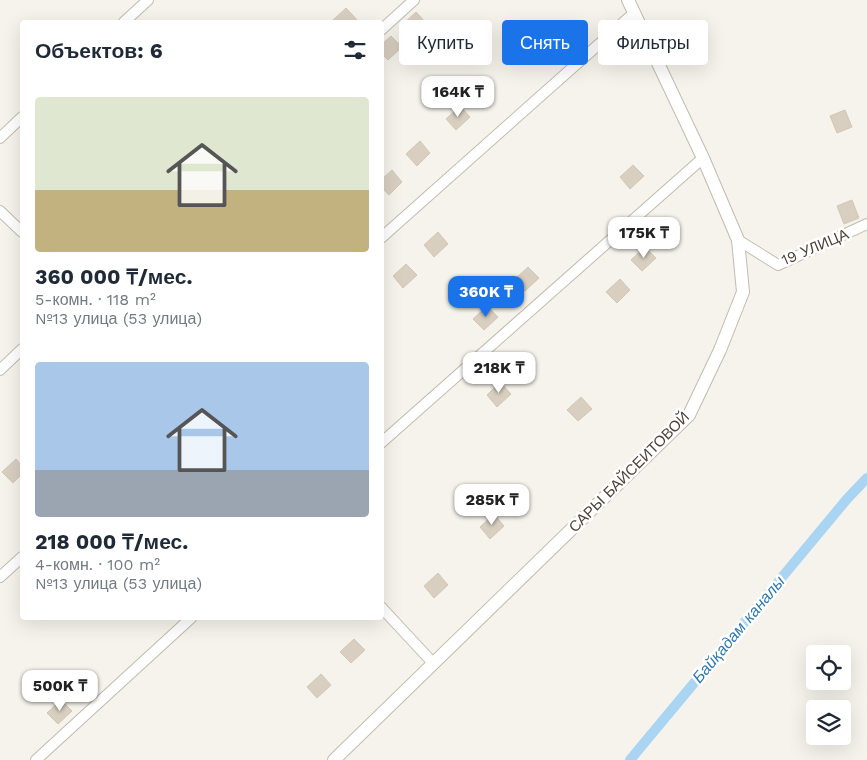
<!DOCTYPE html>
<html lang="ru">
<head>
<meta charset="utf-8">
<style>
	:root { --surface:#fff; --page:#f2f2f3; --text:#1f2937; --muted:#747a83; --accent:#1a73e8 }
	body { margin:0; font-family:"Work Sans",sans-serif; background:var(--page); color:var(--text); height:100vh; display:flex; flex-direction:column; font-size:19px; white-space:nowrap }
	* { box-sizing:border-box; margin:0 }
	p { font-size:16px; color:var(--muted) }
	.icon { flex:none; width:28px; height:28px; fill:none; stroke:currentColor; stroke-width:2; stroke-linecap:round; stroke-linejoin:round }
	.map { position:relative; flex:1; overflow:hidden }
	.drawer { position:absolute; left:20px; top:20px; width:364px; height:600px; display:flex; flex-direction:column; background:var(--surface); border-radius:5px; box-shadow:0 5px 20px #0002 }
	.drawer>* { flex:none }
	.hud { position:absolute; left:399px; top:20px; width:392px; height:45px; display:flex; gap:10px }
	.buttons { position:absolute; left:806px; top:645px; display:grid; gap:10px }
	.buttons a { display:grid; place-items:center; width:45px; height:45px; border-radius:5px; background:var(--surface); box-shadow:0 5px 20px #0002; font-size:25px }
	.price { position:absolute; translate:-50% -42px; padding:0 11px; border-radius:10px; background:#fff; color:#222; font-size:16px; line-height:32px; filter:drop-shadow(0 1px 2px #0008) }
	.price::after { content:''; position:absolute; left:50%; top:30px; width:15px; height:11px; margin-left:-8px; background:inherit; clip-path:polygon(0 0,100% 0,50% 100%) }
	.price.current { background:var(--accent); color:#fff }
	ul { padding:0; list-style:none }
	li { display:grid; align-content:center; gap:10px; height:265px; padding:0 15px }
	li span { display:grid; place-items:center; height:155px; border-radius:5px; color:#555 }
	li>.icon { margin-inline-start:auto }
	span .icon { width:90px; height:90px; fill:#fffc; stroke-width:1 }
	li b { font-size:21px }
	h2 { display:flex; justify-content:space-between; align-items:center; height:60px; padding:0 15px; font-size:21px }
	.tag { padding:0 18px; border-radius:5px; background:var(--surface); box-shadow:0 5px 20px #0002; font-size:18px; line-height:45px }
	.tag.current { background:var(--accent); color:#fff }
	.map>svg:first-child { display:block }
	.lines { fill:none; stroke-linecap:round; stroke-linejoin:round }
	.canal { stroke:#a9d4f2; stroke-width:10 }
	.building { fill:#d8cfc1; stroke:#d3c7b4 }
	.minor-casing { stroke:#c2bbae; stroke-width:12 }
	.tertiary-casing { stroke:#c2bbae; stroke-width:14 }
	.minor { stroke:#fff; stroke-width:10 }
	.tertiary { stroke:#fff; stroke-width:12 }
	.labels { text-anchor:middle; stroke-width:5; stroke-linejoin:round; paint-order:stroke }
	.street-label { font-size:15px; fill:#4b4439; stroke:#fff }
	.water-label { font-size:16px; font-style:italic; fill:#2e7ab2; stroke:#fff }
</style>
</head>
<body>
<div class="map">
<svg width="867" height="760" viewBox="0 0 867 760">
	<rect width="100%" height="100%" fill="#f6f3ec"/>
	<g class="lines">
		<path class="canal" d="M 630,760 L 847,499 L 867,478"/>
	</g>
	<g class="building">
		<path d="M 346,8 L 359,22 L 331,22 Z"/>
		<path d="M 416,12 L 427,24 L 413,36 L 402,25 Z"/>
		<path d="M 544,26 L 554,38 L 541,50 L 530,39 Z"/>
		<path d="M 391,36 L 402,47 L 388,60 L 381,53 L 381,45 Z"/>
		<path d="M 460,106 L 470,117 L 456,130 L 446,119 Z"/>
		<path d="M 845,110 L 852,127 L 837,133 L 830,116 Z"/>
		<path d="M 420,141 L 430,153 L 417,166 L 406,154 Z"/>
		<path d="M 633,165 L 644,176 L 630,189 L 620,177 Z"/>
		<path d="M 392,170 L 402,182 L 389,195 L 381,187 L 381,180 Z"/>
		<path d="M 852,200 L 859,218 L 844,224 L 837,206 Z"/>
		<path d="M 438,232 L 448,244 L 434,257 L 424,245 Z"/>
		<path d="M 645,247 L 656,258 L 642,271 L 631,260 Z"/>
		<path d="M 406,264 L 417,275 L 403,288 L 393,276 Z"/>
		<path d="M 528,267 L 539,278 L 525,291 L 514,280 Z"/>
		<path d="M 620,279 L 630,290 L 617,303 L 606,292 Z"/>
		<path d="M 487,306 L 498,317 L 484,330 L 473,319 Z"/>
		<path d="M 500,382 L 511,394 L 497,407 L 487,395 Z"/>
		<path d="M 581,397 L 592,409 L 578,421 L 567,410 Z"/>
		<path d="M 16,459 L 22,466 L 22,474 L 13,483 L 2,472 Z"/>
		<path d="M 494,514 L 504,526 L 490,539 L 480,527 Z"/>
		<path d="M 438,573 L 448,585 L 434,598 L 424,586 Z"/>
		<path d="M 354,639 L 365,650 L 351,663 L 340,652 Z"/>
		<path d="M 321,674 L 331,685 L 317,698 L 307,687 Z"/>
		<path d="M 61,700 L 72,711 L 58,724 L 47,713 Z"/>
	</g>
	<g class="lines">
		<defs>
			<g id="minor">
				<path d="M 124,22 L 148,0"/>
				<path d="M 381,30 L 414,0"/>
				<path d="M 0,138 L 22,117"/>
				<path d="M 0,211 L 22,232"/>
				<path d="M 381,238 L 634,13"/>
				<path d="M 738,240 L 778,265 L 867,224"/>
				<path d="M 0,370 L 22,349"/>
				<path d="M 381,443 L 703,158"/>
				<path d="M 0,577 L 22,557"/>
				<path d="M 381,607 L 433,663"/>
				<path d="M 36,760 L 191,618"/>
			</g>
			<path id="tertiary" d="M 334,760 L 689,415 L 720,350 L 743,292 L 738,240 L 703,158 L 628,0"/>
		</defs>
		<use href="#minor" class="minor-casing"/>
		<use href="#tertiary" class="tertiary-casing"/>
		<use href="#minor" class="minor"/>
		<use href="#tertiary" class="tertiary"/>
	</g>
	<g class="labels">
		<g class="street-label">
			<text transform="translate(815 247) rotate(-23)" y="5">19 УЛИЦА</text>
			<text transform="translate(629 472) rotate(-45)" y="5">САРЫ БАЙСЕИТОВОЙ</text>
		</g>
		<g class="water-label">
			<text transform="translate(738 629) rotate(-50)" y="6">Байқадам каналы</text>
		</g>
	</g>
</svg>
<div class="buttons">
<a><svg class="icon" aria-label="locate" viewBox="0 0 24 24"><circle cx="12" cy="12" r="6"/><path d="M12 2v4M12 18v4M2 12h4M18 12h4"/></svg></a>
<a><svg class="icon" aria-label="layers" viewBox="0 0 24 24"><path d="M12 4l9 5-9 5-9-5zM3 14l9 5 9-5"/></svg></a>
</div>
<b class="price" style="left:458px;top:118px">164K ₸</b>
<b class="price" style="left:644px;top:259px">175K ₸</b>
<b class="price current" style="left:486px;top:318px">360K ₸</b>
<b class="price" style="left:499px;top:394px">218K ₸</b>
<b class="price" style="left:492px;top:526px">285K ₸</b>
<b class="price" style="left:60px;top:712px">500K ₸</b>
<div class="hud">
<a class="tag">Купить</a>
<a class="tag current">Снять</a>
<a class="tag">Фильтры</a>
</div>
<section class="drawer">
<h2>Объектов: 6<svg class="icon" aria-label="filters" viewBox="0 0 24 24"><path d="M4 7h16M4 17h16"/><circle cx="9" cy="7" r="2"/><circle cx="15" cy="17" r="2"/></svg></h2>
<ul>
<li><span style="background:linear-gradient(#dfe7d0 60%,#c2b280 0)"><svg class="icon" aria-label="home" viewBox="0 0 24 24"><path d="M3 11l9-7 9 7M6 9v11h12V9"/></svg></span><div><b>360 000 ₸/мес.</b><p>5-комн. · 118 m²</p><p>№13 улица (53 улица)</p></div></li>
<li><span style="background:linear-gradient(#a9c7e8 70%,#9aa5b1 0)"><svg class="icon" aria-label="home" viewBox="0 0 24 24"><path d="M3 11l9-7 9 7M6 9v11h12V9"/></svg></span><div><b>218 000 ₸/мес.</b><p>4-комн. · 100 m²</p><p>№13 улица (53 улица)</p></div></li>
</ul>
</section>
</div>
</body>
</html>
